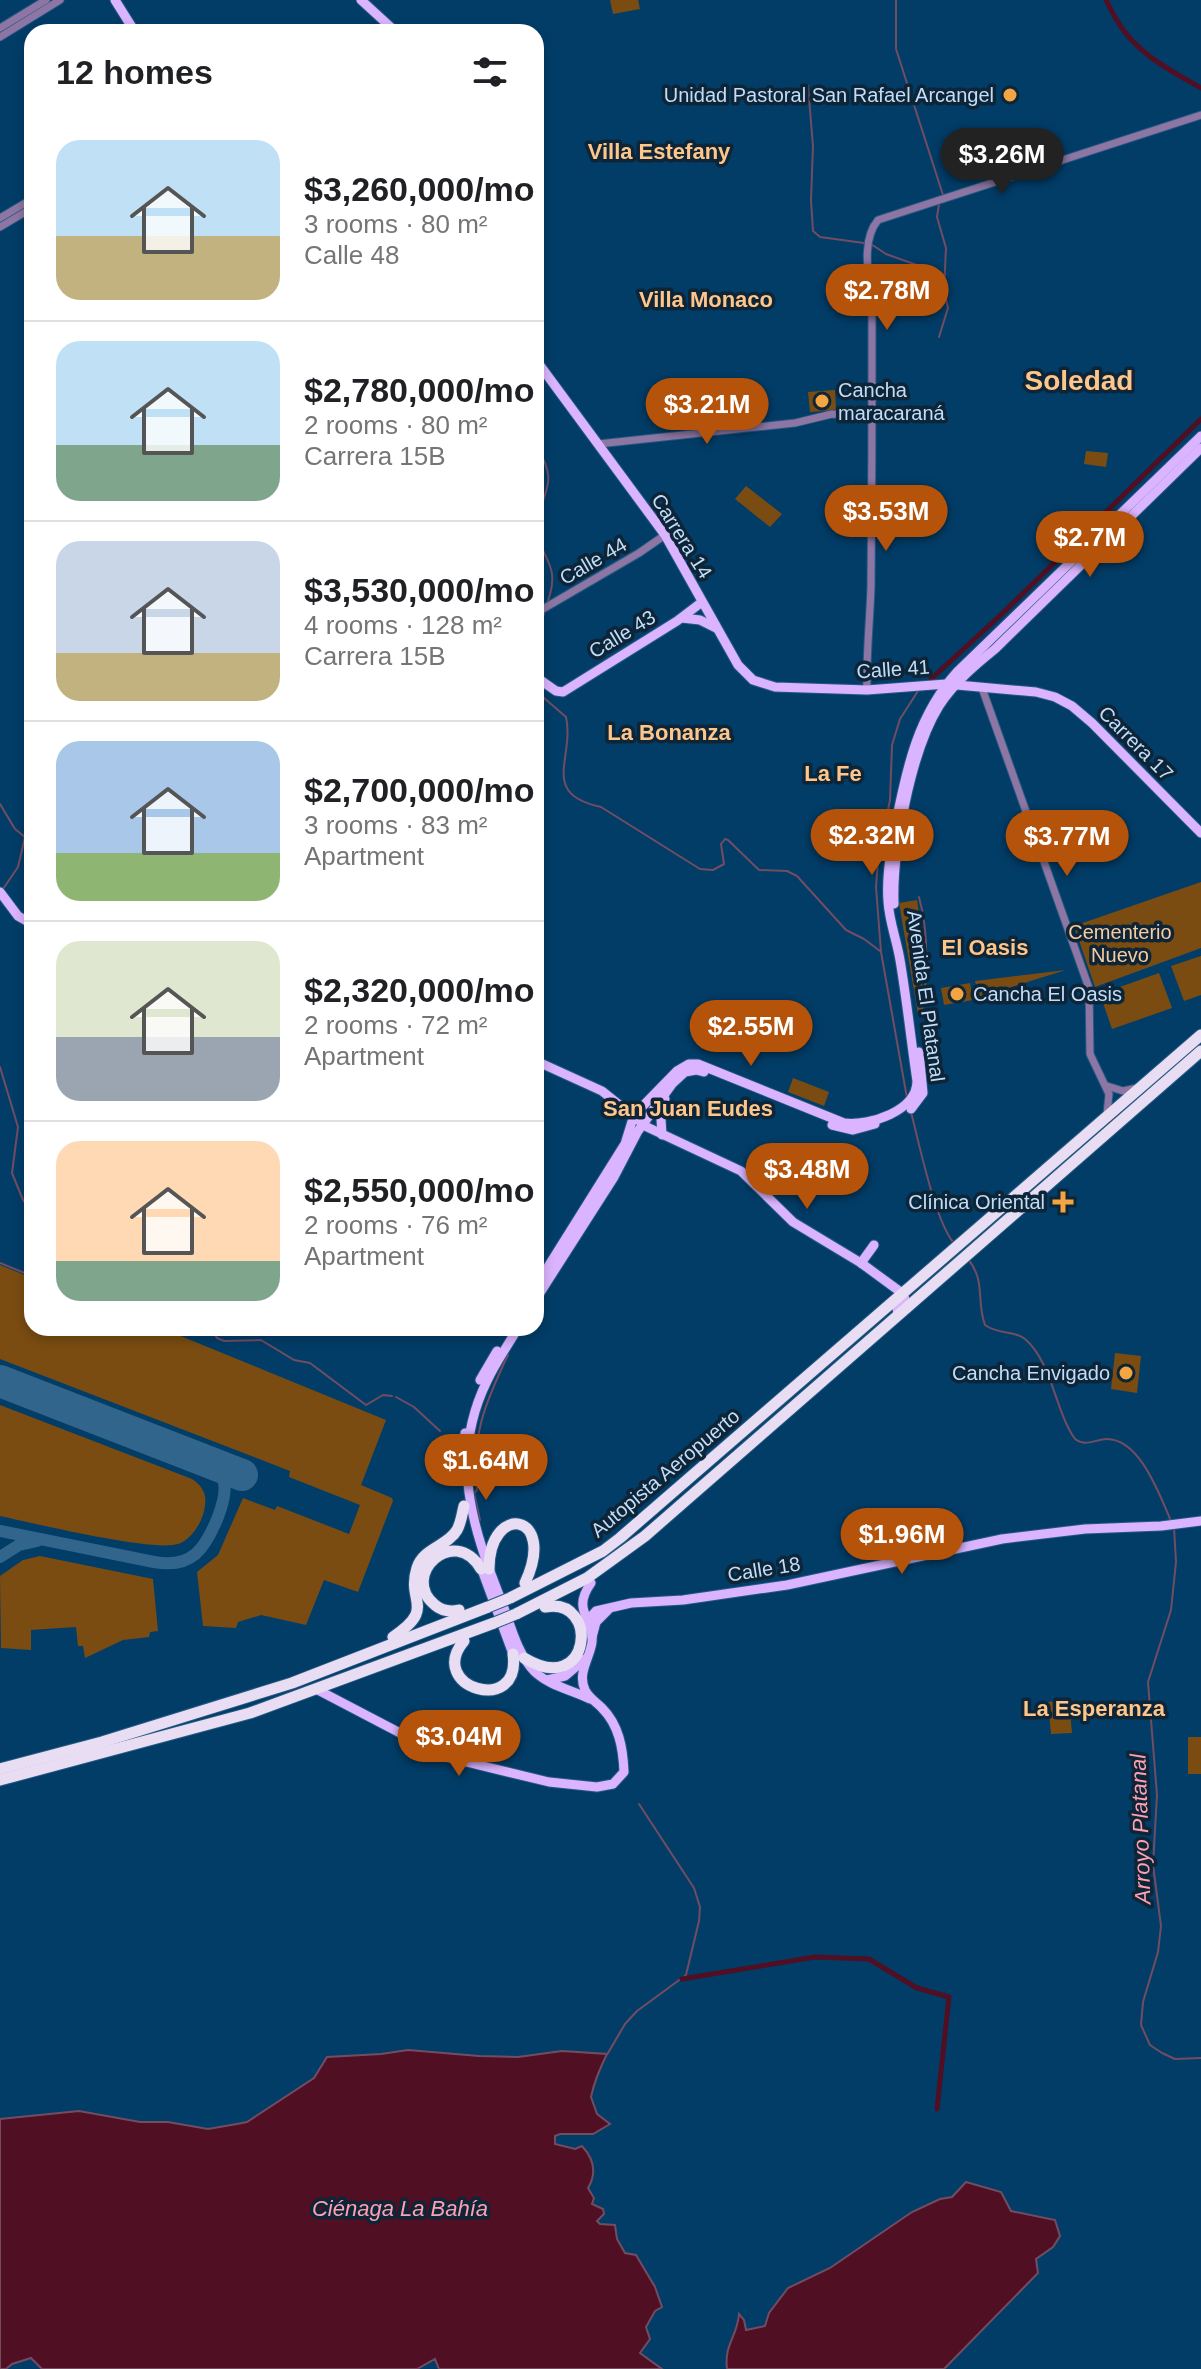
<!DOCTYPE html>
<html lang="en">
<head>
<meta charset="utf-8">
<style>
	:root { --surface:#fff; --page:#f6f6f6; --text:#202124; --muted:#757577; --line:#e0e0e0; --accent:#b45309 }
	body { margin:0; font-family:Helvetica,sans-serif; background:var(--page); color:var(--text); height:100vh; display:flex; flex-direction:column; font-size:30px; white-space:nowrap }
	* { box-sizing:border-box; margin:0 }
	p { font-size:26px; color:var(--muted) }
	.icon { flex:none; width:44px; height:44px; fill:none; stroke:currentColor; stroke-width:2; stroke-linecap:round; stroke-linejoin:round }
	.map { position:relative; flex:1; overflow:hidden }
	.sheet { position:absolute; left:24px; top:24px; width:520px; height:1312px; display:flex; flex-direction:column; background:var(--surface); border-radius:24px; box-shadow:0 4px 12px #0003 }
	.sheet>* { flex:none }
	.price { position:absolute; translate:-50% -68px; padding:0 18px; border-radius:28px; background:var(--accent); color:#fff; font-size:26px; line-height:52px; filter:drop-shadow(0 2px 4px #0008) }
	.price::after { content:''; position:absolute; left:50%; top:48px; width:24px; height:18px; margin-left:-12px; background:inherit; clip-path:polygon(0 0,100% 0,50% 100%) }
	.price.on { background:#222; color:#fff }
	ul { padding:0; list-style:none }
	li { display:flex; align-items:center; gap:24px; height:200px; padding:0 32px }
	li+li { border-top:2px solid var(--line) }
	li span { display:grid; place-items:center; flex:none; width:224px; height:160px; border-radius:24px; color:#555 }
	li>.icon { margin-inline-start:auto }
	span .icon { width:96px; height:96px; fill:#fffc; stroke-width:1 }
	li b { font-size:34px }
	h2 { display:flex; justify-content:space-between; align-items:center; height:96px; padding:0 32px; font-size:34px }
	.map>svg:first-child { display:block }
	.green { fill:#7a4c11 }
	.water { fill:#500f22; stroke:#724d62; stroke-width:2 }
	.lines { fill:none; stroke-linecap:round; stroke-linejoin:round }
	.stream { stroke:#724d62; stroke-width:2 }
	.canal { stroke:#500f22; stroke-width:5 }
	.taxiway { stroke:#32658c; stroke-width:12 }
	.runway { stroke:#32658c; stroke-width:32 }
	.minor-casing { stroke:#255a82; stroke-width:9 }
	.major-casing { stroke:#255a82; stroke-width:11 }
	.highway-casing { stroke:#255a82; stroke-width:13 }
	.minor { stroke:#8d76a3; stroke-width:7 }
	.major { stroke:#dab4fe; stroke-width:9 }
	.highway { stroke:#e8ddf3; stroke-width:11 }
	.highway-bridge-casing { stroke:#255a82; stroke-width:13; stroke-linecap:butt }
	.highway-bridge { stroke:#e8ddf3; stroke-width:11 }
	.poi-dot { fill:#f3a443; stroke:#0e2437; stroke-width:3 }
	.labels { text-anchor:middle; stroke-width:7; stroke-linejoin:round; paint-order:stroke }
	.poi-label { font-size:20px; fill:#c2ddf7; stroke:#0e2437; text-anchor:end }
	.street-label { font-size:20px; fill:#c2ddf7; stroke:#0e2437 }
	.park-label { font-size:20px; fill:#f7cca0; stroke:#0e2437 }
	.neighbourhood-label { font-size:22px; font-weight:bold; fill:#ffc68a; stroke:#0e2437 }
	.water-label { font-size:22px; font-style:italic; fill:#fea0b2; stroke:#0e2437 }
	.district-label { font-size:28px; font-weight:bold; fill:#ffc68a; stroke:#0e2437 }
</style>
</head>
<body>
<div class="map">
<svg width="1201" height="2369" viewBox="0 0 1201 2369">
	<rect width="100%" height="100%" fill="#023d68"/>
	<g class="green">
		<path d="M 610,0 L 638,0 L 640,9 L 613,14 Z"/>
		<path d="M 835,390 L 836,410 L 810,412 L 808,392 Z"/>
		<path d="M 1086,451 L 1108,453 L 1106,467 L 1084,464 Z"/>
		<path d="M 746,486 L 782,514 L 770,527 L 735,499 Z"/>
		<path d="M 1201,882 L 1201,948 L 1095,987 L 1074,926 Z"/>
		<path d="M 917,900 L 924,945 L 921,1014 L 918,1014 L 899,903 Z"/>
		<path d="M 1201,956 L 1201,995 L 1184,1001 L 1171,966 Z"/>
		<path d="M 1066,970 L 979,997 L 975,981 Z"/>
		<path d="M 1159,973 L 1172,1008 L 1112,1029 L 1100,994 Z"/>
		<path d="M 970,983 L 973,1000 L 944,1005 L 941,988 Z"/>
		<path d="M 793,1078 L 829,1092 L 824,1106 L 788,1092 Z"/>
		<path d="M 0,1265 L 32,1278 L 32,1328 L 161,1328 L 386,1420 L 361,1485 L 392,1498 L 393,1501 L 358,1592 L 324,1580 L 306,1625 L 261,1615 L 238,1622 L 236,1628 L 203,1626 L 197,1572 L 218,1555 L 243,1498 L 275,1510 L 277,1506 L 349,1534 L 360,1505 L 289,1477 L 290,1471 L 0,1359 Z"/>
		<path d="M 1115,1353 L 1141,1356 L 1137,1393 L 1111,1389 Z"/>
		<path d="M 0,1405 L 192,1479 C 201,1485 207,1493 205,1505 C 204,1519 193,1539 178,1544 C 152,1552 33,1523 0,1516 Z"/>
		<path d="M 40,1556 L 153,1579 L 158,1631 L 150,1632 L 149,1637 L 123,1640 L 85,1658 L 83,1646 L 78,1646 L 76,1627 L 31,1630 L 31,1650 L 1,1648 L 0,1576 L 23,1560 Z"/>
		<path d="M 1069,1700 L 1072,1733 L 1051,1734 L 1048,1702 Z"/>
		<rect x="1188" y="1737" width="13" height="37"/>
	</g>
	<g class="water">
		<path d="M 408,2050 L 479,2056 L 518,2057 L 562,2051 L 607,2054 C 600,2068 594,2082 591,2097 L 597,2114 L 610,2124 L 593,2134 L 560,2134 L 555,2136 L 555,2144 L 575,2149 L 582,2146 C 594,2159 597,2173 588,2188 L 594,2198 L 592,2204 L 603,2209 L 604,2214 L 597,2221 L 600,2224 L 615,2225 L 617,2239 L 625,2253 L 636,2255 L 655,2287 L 662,2307 L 655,2311 L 646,2327 L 650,2339 L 640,2353 L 662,2369 L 439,2369 L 435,2359 L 417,2369 L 42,2369 L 31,2358 L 12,2364 L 6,2369 L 0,2369 L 0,2119 L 79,2111 L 140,2122 L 168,2122 L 208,2129 L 237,2124 L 247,2122 L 314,2078 L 327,2057 L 381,2054 Z"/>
		<path d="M 966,2182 L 1001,2192 L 1011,2211 L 1055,2220 L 1060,2236 L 1053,2247 L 1036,2259 L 1038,2273 L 944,2369 L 727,2369 C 724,2344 737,2338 739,2314 L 744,2320 L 746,2330 L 765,2326 L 769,2313 L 788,2288 L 830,2268 L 912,2212 L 940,2199 L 952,2197 Z"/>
	</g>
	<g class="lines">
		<g class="stream">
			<path d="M 896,0 L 896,49 L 943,195"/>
			<path d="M 808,86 L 813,146 L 811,200 L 813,231 L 820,237 L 864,243"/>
			<path d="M 871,244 L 886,254 L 945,275"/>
			<path d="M 939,337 L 948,308 L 944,291 L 946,248 L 937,217 L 939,204"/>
			<path d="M 536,447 C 558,479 546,488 536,521"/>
			<path d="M 536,535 C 547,563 559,569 548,601"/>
			<path d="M 536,636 L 545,611"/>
			<path d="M 928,673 L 931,679 L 929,681"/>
			<path d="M 536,691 L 566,717 C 575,758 539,794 601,807 L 700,869 L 713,870 L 724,864 L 721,844 L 725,839 L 728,840 L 759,870 L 787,871 L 797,876 L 846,930 L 864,939 L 880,951"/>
			<path d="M 0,804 L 15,829 L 25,837 L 18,867 L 3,889"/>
			<path d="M 919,897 C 929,933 928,980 921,1016"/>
			<path d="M 0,1067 L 18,1127 L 12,1173 L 23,1200 L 32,1210"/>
			<path d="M 907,1098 L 881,952 L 876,887 L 878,860 L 890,800 L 892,745 L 900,719 L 918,691"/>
			<path d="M 911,1112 C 919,1143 935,1220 953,1242"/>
			<path d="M 968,1259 C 986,1281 976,1301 985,1325 C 998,1335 1015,1330 1025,1339 C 1052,1362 1055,1411 1075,1439 C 1086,1447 1093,1440 1106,1439 C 1140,1438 1160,1496 1171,1521"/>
			<path d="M 0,1263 L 32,1276"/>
			<path d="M 211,1328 L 217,1338 L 224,1341 L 261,1340 L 294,1360 L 310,1363 L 366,1405 L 383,1395 L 392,1396"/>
			<path d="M 396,1397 L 414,1407 L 440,1431"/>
			<path d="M 480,1520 L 474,1493 L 477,1490 C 470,1438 486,1401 508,1355"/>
			<path d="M 1174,1527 L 1176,1562 L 1171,1610 L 1148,1682 L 1157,1795 L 1153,1865 L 1161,1926 L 1158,1952 L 1143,2002 L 1141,2025 L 1150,2045 L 1162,2053 L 1175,2059 L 1201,2058"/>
			<path d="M 608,2053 L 625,2024 L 637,2011 L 686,1975 L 699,1921 L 700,1907 L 694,1888 L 639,1804"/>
		</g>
		<g class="canal">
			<path d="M 1106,0 C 1110,7 1113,15 1118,22 C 1136,53 1171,71 1201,88"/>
			<path d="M 931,679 L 1005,611 L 1201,419"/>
			<path d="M 682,1979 L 815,1957 L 869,1959 L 917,1988 L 949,1997 L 937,2109"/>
		</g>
		<g class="taxiway">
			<path d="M 0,1531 L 154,1562 C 192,1569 205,1549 218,1517 C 228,1490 230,1474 201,1459"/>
			<path d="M 0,1557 L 19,1545 L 37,1541"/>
		</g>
		<path class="runway" d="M 0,1381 L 242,1475"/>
		<defs>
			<g id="minor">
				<path d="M 0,28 L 46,0"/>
				<path d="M 0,37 L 60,0"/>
				<path d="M 0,218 L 32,199"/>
				<path d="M 0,227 L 32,208"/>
				<path d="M 598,444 L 795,423 L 832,414 L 871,417"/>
				<path d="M 536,613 L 639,553 L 665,535"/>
				<path d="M 982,688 L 1089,988 L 1090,1054 L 1109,1094 L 1107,1114"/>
				<path d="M 867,690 C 866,655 870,620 871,586 C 872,496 872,405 872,315 C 872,287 858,244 878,220 L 1201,115"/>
				<path d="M 1107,1086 L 1123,1091 L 1137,1088"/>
			</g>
			<g id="major">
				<path d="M 115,0 L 135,32"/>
				<path d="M 361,0 L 396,32"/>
				<path d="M 536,360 L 665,535 L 738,665 L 753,680 L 775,687 L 867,690 L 946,684 L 1036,692 L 1055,697 L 1072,706 L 1092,723 L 1201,833"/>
				<path d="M 682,618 L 700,620 L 716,628"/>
				<path d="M 536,677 L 556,691 L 563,692 L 677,621 L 702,602"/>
				<path d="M 0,892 L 18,916 L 32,924"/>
				<path d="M 894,904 C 892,851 911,751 939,706 C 954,683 974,666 995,649 L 1201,448"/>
				<path d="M 536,1061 L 602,1091 L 647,1127 L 741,1171 L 793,1222 L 861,1263 L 902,1293 L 905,1299 L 897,1309 L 899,1315"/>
				<path d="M 911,1109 L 923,1093 L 919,1052"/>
				<path d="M 832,1125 L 853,1130 L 875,1124"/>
				<path d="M 662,1135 L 661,1119 L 665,1099"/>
				<path d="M 861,1263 L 874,1245"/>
				<path d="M 536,1286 L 625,1144 L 634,1115 L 677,1071 L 689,1064 L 698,1064 L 844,1123 C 870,1126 917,1111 917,1081 C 911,1041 907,1001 900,960 C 897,941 889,921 888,901 C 886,875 891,847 896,822 C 907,767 918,715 957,672 L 1201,436"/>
				<path d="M 536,1299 L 614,1177 L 638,1131 L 672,1084 L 685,1072 L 696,1070 L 704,1072"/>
				<path d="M 518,1328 C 508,1345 496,1362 487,1381 C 449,1458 472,1526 501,1600 C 510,1623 517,1654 535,1672 C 550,1686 572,1690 590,1699"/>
				<path d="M 480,1380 L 497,1351"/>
				<path d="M 461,1466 L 465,1433"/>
				<path d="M 479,1562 L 513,1654"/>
				<path d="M 586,1622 L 596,1611 L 631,1603 L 683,1600 L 787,1585 L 1002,1539 L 1085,1529 L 1161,1526 L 1201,1521"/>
				<path d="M 592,1637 L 596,1622 L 608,1610"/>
				<path d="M 547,1680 L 565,1676 L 585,1659"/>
				<path d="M 316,1689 L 446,1757 L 549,1782 L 597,1787 L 613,1784 L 624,1772 C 623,1748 619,1725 602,1708 C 596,1702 589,1698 585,1690 C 577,1673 590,1658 592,1642 C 594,1618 571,1611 591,1583"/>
			</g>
			<g id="highway">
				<path d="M 489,1569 C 489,1502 558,1512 525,1583"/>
				<path d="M 510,1598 L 603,1551 L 620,1538 L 1201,1035"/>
				<path d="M 459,1610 C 450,1612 442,1611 435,1605 C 399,1576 454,1523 481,1569"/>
				<path d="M 516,1614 L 587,1578 L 645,1536 L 1201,1051"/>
				<path d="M 393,1637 C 437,1607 406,1603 417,1568 C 423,1548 448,1546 457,1530 C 461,1523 462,1514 464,1506"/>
				<path d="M 464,1641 C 425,1687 522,1717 513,1654"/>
				<path d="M 524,1658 C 592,1699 600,1596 545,1607"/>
				<path d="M 0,1769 L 102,1742 L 292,1683 L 488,1607"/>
				<path d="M 0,1780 L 250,1713 L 494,1623"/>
			</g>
		</defs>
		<use href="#minor" class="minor-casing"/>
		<use href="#major" class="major-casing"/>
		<use href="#highway" class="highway-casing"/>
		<use href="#minor" class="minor"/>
		<use href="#major" class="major"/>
		<use href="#highway" class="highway"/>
		<defs>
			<g id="highway-bridge">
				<path d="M 488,1607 L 510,1598"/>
				<path d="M 494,1623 L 516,1614"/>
			</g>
		</defs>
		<use href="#highway-bridge" class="highway-bridge-casing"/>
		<use href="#highway-bridge" class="highway-bridge"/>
	</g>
	<g class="poi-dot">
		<circle cx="1010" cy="95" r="8"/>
		<circle cx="822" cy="401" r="8"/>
		<circle cx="957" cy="994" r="8"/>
		<path d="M1059 1190h8v8h8v8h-8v8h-8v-8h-8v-8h8z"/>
		<circle cx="1126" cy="1373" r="8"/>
	</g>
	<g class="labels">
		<g class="poi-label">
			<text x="994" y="102">Unidad Pastoral San Rafael Arcangel</text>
			<text x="838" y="397" text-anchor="start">Cancha<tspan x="838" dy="23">maracaraná</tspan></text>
			<text x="973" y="1001" text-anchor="start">Cancha El Oasis</text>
			<text x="1045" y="1209">Clínica Oriental</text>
			<text x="1110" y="1380">Cancha Envigado</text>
		</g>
		<g class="street-label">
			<text transform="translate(682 536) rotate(58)" y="7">Carrera 14</text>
			<text transform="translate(593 561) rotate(-30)" y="7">Calle 44</text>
			<text transform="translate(622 634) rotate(-31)" y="7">Calle 43</text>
			<text transform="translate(893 669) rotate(-4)" y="7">Calle 41</text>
			<text transform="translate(1136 743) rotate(45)" y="7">Carrera 17</text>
			<text transform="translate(926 996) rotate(82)" y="7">Avenida El Platanal</text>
			<text transform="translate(665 1473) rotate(-40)" y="7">Autopista Aeropuerto</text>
			<text transform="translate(764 1569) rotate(-9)" y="7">Calle 18</text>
		</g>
		<g class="park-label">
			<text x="1120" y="939">Cementerio<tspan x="1120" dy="23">Nuevo</tspan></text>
		</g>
		<g class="neighbourhood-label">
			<text x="659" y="159">Villa Estefany</text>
			<text x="706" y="307">Villa Monaco</text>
			<text x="669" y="740">La Bonanza</text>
			<text x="833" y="781">La Fe</text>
			<text x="985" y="955">El Oasis</text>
			<text x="688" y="1116">San Juan Eudes</text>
			<text x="1094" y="1716">La Esperanza</text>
		</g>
		<g class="water-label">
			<text transform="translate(1140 1829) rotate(-92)" y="8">Arroyo Platanal</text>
			<text x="400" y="2216">Ciénaga La Bahía</text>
		</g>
		<g class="district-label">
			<text x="1079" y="390">Soledad</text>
		</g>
	</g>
</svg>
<b class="price on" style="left:1002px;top:196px">$3.26M</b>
<b class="price" style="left:887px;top:332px">$2.78M</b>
<b class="price" style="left:707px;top:446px">$3.21M</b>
<b class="price" style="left:886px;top:553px">$3.53M</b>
<b class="price" style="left:1090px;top:579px">$2.7M</b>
<b class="price" style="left:872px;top:877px">$2.32M</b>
<b class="price" style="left:1067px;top:878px">$3.77M</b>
<b class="price" style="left:751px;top:1068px">$2.55M</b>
<b class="price" style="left:807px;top:1211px">$3.48M</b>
<b class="price" style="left:486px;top:1502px">$1.64M</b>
<b class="price" style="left:902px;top:1576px">$1.96M</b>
<b class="price" style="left:459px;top:1778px">$3.04M</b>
<section class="sheet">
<h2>12 homes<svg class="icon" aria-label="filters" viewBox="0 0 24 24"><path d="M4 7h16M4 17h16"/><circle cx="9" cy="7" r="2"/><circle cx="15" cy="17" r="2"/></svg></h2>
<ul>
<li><span style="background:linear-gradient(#bfe0f5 60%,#c2b280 0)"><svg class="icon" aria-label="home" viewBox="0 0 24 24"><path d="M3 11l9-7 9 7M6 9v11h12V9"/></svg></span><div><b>$3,260,000/mo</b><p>3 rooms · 80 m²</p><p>Calle 48</p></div></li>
<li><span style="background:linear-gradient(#bfe0f5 65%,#7fa58c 0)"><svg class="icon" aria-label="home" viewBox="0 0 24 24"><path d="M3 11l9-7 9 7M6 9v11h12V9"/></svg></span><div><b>$2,780,000/mo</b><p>2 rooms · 80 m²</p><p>Carrera 15B</p></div></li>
<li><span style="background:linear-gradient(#c9d6e8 70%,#c2b280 0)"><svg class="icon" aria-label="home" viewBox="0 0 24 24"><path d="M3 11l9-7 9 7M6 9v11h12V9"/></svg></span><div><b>$3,530,000/mo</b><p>4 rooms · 128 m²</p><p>Carrera 15B</p></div></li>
<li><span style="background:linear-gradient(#a9c7e8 70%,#8fb573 0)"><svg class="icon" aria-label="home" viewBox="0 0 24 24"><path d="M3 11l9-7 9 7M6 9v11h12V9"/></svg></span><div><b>$2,700,000/mo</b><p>3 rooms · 83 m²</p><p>Apartment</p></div></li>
<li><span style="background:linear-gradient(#dfe7d0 60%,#9aa5b1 0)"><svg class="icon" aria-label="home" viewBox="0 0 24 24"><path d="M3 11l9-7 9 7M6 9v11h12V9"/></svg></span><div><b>$2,320,000/mo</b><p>2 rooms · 72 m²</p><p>Apartment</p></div></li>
<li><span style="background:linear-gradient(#ffd9b3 75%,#7fa58c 0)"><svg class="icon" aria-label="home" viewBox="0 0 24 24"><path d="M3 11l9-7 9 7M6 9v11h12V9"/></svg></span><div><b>$2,550,000/mo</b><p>2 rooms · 76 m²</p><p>Apartment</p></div></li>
</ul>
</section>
</div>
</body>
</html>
